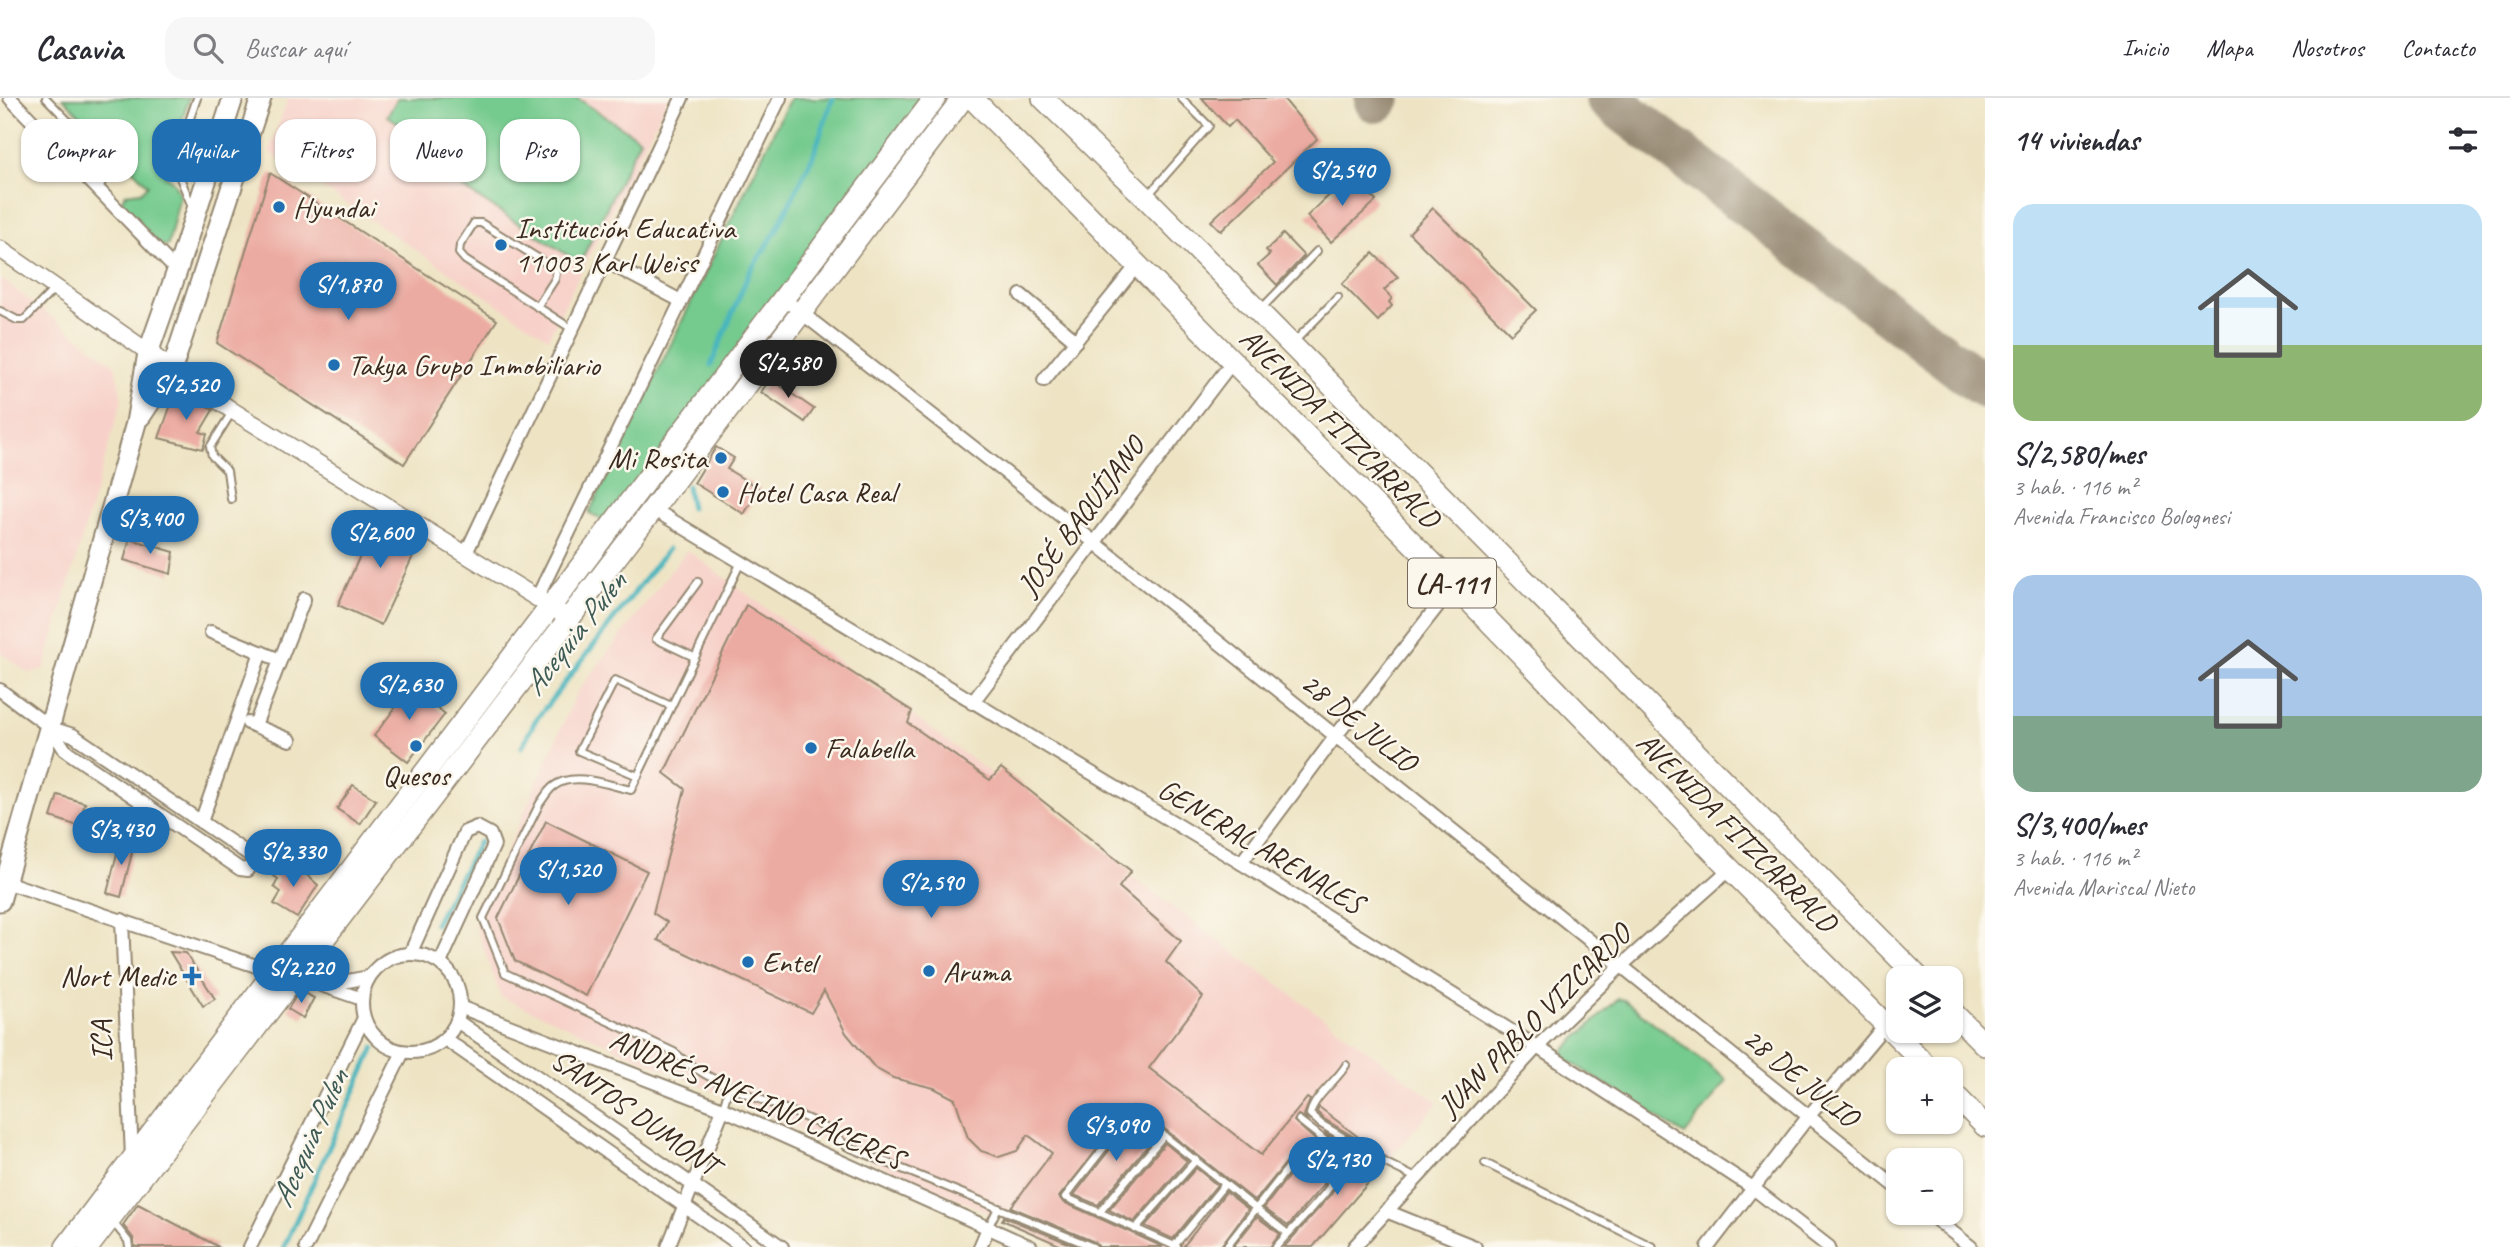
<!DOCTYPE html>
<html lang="es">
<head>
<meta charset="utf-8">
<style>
	:root { --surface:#fff; --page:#f7f7f7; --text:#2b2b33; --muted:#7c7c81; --line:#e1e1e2; --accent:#1f6fb2 }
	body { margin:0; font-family:Caveat,sans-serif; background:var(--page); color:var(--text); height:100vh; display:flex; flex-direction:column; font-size:26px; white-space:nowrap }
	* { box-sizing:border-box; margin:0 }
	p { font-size:23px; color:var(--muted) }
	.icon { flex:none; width:38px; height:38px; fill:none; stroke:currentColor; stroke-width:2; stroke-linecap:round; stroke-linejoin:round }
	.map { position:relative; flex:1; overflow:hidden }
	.sheet { display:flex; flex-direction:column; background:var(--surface); width:525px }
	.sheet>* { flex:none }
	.hud { position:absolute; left:21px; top:21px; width:665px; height:63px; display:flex; gap:14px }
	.buttons { position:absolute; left:1886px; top:868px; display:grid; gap:14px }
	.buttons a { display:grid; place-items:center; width:77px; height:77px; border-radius:14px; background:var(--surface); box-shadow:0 2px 5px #0004; font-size:35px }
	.price { position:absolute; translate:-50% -60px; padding:0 16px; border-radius:24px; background:var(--accent); color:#fff; font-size:23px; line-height:46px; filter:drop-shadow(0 2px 4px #0008) }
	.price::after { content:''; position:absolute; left:50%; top:42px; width:21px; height:16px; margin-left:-10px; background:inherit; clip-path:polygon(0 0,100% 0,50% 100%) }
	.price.active { background:#222; color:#fff }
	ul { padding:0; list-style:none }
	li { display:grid; align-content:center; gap:14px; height:371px; padding:0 28px }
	li span { display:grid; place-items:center; height:217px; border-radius:21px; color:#555 }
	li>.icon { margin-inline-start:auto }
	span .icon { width:126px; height:126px; fill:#fffc; stroke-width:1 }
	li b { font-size:30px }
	h2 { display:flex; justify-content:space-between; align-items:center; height:84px; padding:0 28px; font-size:30px }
	.tag { padding:0 24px; border-radius:21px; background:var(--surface); box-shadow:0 2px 5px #0004; font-size:24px; line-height:63px }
	.tag.active { background:var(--accent); color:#fff }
	header { display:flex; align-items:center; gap:42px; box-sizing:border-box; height:98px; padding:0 35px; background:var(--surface); border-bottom:2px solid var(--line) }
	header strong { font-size:33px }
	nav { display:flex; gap:38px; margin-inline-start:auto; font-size:24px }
	.search { width:490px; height:63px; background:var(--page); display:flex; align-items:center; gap:18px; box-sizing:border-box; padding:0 24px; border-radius:21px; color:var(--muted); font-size:26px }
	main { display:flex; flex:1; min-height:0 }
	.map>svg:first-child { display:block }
	.built { fill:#f7d1c9 }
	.green { fill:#75ca8e; stroke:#587a56; stroke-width:2 }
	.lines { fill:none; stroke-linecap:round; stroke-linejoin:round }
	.stream { stroke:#46b5be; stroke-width:5 }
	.taxiway { stroke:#948771; stroke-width:44 }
	.building { fill:#ecaba2 }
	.service-casing { stroke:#948771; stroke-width:10 }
	.minor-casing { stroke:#948771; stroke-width:16 }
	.tertiary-casing { stroke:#948771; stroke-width:19 }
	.secondary-casing { stroke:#948771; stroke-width:23 }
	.primary-casing { stroke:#948771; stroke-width:24 }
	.trunk-casing { stroke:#948771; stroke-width:24 }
	.service { stroke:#fff; stroke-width:6 }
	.minor { stroke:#fff; stroke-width:12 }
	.tertiary { stroke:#fff; stroke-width:16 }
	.secondary { stroke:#fff; stroke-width:19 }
	.primary { stroke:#fff; stroke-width:21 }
	.trunk { stroke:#fff; stroke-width:21 }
	.poi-dot { fill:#1f6fb2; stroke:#fbf7ec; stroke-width:2.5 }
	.labels { text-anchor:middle; stroke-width:5; stroke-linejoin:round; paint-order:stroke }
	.shield { fill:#fbf7ec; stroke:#75685c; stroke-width:2 }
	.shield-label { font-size:28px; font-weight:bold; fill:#3b2a1e }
	.poi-label { font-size:30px; fill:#3b2a1e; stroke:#fbf7ec; text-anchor:start }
	.street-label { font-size:30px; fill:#3b2a1e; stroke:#fbf7ec }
	.water-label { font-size:32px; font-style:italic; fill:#3f5b56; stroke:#fbf7ec }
</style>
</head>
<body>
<header>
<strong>Casavia</strong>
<div class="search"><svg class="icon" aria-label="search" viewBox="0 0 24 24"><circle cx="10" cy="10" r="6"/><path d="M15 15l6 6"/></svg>Buscar aquí</div>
<nav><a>Inicio</a><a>Mapa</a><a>Nosotros</a><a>Contacto</a></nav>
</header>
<main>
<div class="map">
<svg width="1985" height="1149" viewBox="0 0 1985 1149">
	<rect width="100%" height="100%" fill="#fbf7ec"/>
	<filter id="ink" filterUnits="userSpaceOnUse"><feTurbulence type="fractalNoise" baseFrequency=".0143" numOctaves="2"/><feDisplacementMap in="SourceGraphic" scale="14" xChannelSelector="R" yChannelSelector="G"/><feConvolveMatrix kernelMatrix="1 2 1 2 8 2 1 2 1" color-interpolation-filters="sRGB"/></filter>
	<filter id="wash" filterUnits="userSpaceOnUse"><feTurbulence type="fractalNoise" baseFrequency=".00686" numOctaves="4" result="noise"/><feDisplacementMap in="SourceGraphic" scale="28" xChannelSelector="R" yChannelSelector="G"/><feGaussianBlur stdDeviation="1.57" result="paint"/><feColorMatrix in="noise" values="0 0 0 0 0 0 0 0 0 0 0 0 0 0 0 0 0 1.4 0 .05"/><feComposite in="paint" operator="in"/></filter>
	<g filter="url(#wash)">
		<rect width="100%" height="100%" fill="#eee4c4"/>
		<g class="built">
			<path d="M 288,0 L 668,0 L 548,240 L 269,54 Z"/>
			<path d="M 0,180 L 115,267 L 122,302 L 44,571 L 28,575 L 0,554 Z"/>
			<path d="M 687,452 L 1438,1004 L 1313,1149 L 1066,1149 L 501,899 L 475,826 L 576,596 Z"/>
		</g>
		<g class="green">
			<path d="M 63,0 L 189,0 L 165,77 L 174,85 L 180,97 L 168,147 L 160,148 L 119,108 L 125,96 L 141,94 L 148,87 Z"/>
			<path d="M 398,0 L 577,0 L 640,41 L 580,165 L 421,63 L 410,32 L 387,18 Z"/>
			<path d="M 790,0 L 929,0 L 606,424 L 589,415 Z"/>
			<path d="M 1618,901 L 1624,902 L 1727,982 L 1685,1037 L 1566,961 L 1563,953 Z"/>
		</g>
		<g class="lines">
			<g class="stream">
				<path d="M 711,267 L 749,175 L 775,135 L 813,58 L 833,0"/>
				<path d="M 687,388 L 691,410"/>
				<path d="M 522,649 L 535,623 L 668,451"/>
				<path d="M 435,826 L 479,744"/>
				<path d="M 284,1149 L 374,950"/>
			</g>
			<g class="taxiway">
				<path d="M 1607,0 L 1985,289"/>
				<path d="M 1376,3 L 1379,0"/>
			</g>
		</g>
		<g id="blocks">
			<g class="building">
				<path d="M 1202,0 L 1283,0 L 1317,41 L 1221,133 L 1211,123 L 1273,64 L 1235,22 L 1228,29 Z"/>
				<path d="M 270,75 L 497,222 L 404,366 L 217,245 Z"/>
				<path d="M 1352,76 L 1376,103 L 1331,144 L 1307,118 Z"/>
				<path d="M 1433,110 L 1536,212 L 1511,236 L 1409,135 Z"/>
				<path d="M 1283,136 L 1304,158 L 1277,187 L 1258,167 L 1270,156 L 1266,152 Z"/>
				<path d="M 1373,155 L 1398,179 L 1384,192 L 1392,200 L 1389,204 L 1392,208 L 1378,223 L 1342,186 Z"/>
				<path d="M 770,281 L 814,311 L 805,324 L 761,294 Z"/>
				<path d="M 190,297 L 213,312 L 200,334 L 207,336 L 203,351 L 159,340 L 173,301 Z"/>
				<path d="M 716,349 L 734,360 L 727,371 L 760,391 L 744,416 L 694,385 Z"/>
				<path d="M 379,415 L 421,441 L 381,527 L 338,507 Z"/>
				<path d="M 130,441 L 174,454 L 171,476 L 124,462 Z"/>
				<path d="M 746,507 L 912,613 L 908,625 L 990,682 L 1001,670 L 1131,773 L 1119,789 L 1181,843 L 1166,864 L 1203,899 L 1149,970 L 1261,1057 L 1307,1000 L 1310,1002 L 1304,1017 L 1307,1021 L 1298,1017 L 1294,1023 L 1331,1056 L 1335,1064 L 1332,1074 L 1305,1051 L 1297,1051 L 1255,1103 L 1137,1009 L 1132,1008 L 1059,1099 L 1063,1104 L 1163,1149 L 1099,1149 L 1095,1144 L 1011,1109 L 1052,1055 L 1028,1037 L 1017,1053 L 999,1059 L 981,1053 L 968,1040 L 955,1001 L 934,990 L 893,980 L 875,970 L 846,935 L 824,893 L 811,915 L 658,842 L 667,824 L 653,815 L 685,691 L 664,675 Z"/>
				<path d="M 403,583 L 445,616 L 408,664 L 374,638 L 395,610 L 387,604 Z"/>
				<path d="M 353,687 L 376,702 L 360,726 L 337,711 Z"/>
				<path d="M 58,697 L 85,705 L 78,728 L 51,719 Z"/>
				<path d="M 546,723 L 647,773 L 586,898 L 515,863 L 498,820 Z"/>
				<path d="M 121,740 L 135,743 L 121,799 L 107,795 Z"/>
				<path d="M 281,765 L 289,770 L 293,765 L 318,787 L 297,820 L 274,806 L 281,794 L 274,789 L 278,781 L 274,778 Z"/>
				<path d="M 170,854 L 186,855 L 215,901 L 203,908 Z"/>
				<path d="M 304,895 L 314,900 L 303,920 L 288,911 L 296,898 Z"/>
				<path d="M 1319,1009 L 1374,1051 L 1324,1021 L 1317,1014 Z"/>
				<path d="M 1134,1021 L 1156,1038 L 1098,1107 L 1074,1097 Z"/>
				<path d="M 1324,1034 L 1382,1069 L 1313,1149 L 1284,1149 L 1330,1098 L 1345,1074 L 1347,1063 L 1344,1056 Z"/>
				<path d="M 1165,1045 L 1187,1063 L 1134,1124 L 1109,1112 Z"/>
				<path d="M 1301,1062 L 1325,1082 L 1324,1086 L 1288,1128 L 1264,1110 Z"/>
				<path d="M 1196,1070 L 1217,1087 L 1173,1141 L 1145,1128 Z"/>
				<path d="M 1226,1094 L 1248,1111 L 1220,1149 L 1183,1149 Z"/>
				<path d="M 138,1106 L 219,1149 L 135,1149 L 133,1140 L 123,1127 Z"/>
				<path d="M 1004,1119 L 1078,1149 L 1064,1149 L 1002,1122 Z"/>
				<path d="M 1257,1119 L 1280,1136 L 1270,1149 L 1233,1149 Z"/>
			</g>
		</g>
	</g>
	<g filter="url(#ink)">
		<use href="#blocks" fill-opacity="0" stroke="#948771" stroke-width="2"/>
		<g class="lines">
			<defs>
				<g id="service">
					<path d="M 46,0 L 106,62 L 109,72 L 98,91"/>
					<path d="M 1149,96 L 1209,28 L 1181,0"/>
					<path d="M 193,111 L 178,75 L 177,58 L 197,0"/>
					<path d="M 537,209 L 555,181 L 556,175 L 554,170 L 481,125 L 474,125 L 460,147 L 459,155 L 465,162 L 572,231"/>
					<path d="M 1262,210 L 1317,153"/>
					<path d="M 0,213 L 17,222 L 24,222 L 55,190"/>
					<path d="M 1295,243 L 1338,199"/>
					<path d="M 231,401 L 227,373 L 212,358 L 210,349 L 232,314"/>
					<path d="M 741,464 L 631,692 C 608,687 574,673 554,688 C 548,692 544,700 540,705 L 483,820 L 505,875 L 674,954 C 717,993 776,1002 826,1030 C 833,1034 840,1042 846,1048 L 998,1110 L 988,1130"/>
					<path d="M 694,559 L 656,541 L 698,484"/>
					<path d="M 638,678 L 579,653 L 615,582 L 671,608"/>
					<path d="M 1346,967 C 1336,984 1315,997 1310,1016 L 1321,1026 L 1388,1066 L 1416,1080"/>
					<path d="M 723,1010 L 729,989"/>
					<path d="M 1485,1065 L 1653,1149"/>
					<path d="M 998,1110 L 1093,1149"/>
					<path d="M 1099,1115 L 1164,1037"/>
					<path d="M 113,1124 L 128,1143 L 129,1149"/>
					<path d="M 1135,1131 L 1196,1062"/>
					<path d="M 1174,1148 L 1225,1086"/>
					<path d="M 1177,1149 L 1065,1099 L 1133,1013 L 1287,1135"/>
					<path d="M 1226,1149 L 1298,1057 L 1302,1056 L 1331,1080 L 1330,1087"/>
					<path d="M 1276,1149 C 1289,1133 1344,1083 1341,1063 C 1339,1051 1309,1030 1299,1022"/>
				</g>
				<g id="minor">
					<path d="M 10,0 L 177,173"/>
					<path d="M 605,163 L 681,203"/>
					<path d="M 1021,197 L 1076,243"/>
					<path d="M 784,201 L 1094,444 L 1899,1091"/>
					<path d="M 1044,282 L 1138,166"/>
					<path d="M 653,411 L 1241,765 L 1537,949 L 1753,1090 L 1829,1149"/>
					<path d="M 466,455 L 682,0"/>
					<path d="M 537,500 L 780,0"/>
					<path d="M 211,534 L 280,562"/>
					<path d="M 0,592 L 51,630 L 73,637 L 250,757 L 254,761 L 248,772 L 240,771 L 65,652 L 51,630"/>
					<path d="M 972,605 L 1233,263"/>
					<path d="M 248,625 L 290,642"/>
					<path d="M 255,627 L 304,501"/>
					<path d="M 201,724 L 261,554"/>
					<path d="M 1241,765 L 1335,639 L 1454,487"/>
					<path d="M 0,782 L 274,874 L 342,884 L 369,879"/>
					<path d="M 122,822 L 132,1060"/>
					<circle cx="411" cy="905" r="49"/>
					<path d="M 410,856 L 465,734 L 477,729 L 490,736 L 494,747 L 440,865"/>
					<path d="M 321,887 L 362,901"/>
					<path d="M 460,909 L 723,1011 L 1031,1149"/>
					<path d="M 457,923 L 782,1149"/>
					<path d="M 445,941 L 743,1149"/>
					<path d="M 1386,1113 L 1475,1149"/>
					<path d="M 1928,1115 L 1971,1149"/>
					<path d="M 250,1149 L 364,920"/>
					<path d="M 306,1149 L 403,954"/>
					<path d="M 668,1149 L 723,1011"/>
					<path d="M 980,1149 L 988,1130"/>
					<path d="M 1354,1149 L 1537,949 L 1622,867 L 1730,771"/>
					<path d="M 1708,1149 L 1808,1019 L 1886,926"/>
				</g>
				<path id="tertiary" d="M 0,151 L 233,313 L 569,520"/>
				<g id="secondary">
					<path d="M 141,318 L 172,271 L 261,0"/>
					<path d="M 0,803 L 136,325 L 148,255 L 177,173 L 233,0"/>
				</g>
				<g id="primary">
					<path d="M 66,1149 L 935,0"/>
					<path d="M 88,1149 L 653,411 L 963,0"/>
				</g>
				<g id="trunk">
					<path d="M 972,0 L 1454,487 L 1730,771 L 1930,971"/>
					<path d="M 1043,0 L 1146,100 L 1919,880"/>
					<path d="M 1951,913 L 1985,947"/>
					<path d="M 1951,993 L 1985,1028"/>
				</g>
			</defs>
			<use href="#service" class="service-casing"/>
			<use href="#minor" class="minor-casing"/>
			<use href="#tertiary" class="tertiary-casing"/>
			<use href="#secondary" class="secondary-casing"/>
			<use href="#primary" class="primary-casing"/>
			<use href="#trunk" class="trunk-casing"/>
			<use href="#service" class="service"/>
			<use href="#minor" class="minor"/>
			<use href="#tertiary" class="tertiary"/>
			<use href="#secondary" class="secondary"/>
			<use href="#primary" class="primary"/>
			<use href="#trunk" class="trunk"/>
		</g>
	</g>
	<g class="poi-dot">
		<circle cx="279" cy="109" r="7"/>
		<circle cx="501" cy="147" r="7"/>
		<circle cx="334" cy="267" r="7"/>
		<circle cx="721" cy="360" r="7"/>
		<circle cx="723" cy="394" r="7"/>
		<circle cx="416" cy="648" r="7"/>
		<circle cx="811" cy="650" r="7"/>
		<circle cx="748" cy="864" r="7"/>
		<circle cx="929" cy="873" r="7"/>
		<path d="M188.5 867.5h7v7h7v7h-7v7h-7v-7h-7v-7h7z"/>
	</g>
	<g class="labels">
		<rect class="shield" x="1408" y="460.5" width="88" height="49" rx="5"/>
		<g class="shield-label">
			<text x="1452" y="495">LA-111</text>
		</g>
		<g class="poi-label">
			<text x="293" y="119">Hyundai</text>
			<text x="515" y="140">Institución Educativa<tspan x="515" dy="34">11003 Karl Weiss</tspan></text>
			<text x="348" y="277">Takya Grupo Inmobiliario</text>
			<text x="707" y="370" text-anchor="end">Mi Rosita</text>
			<text x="737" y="404">Hotel Casa Real</text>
			<text x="825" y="660">Falabella</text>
			<text x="416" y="687" text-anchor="middle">Quesos</text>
			<text x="762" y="874">Entel</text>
			<text x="943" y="883">Aruma</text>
			<text x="176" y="888" text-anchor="end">Nort Medic</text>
		</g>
		<g class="street-label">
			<text transform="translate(1340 330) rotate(45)" y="10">AVENIDA FITZCARRALD</text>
			<text transform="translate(1081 418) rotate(-53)" y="10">JOSÉ BAQUÍJANO</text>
			<text transform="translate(1359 624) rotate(39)" y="10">28 DE JULIO</text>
			<text transform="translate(1737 734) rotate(45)" y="10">AVENIDA FITZCARRALD</text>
			<text transform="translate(1261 748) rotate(31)" y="10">GENERAL ARENALES</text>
			<text transform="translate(1534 922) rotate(-45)" y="10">JUAN PABLO VIZCARDO</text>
			<text transform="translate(101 943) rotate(-92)" y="10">ICA</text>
			<text transform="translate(1801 979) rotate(39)" y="10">28 DE JULIO</text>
			<text transform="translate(757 1001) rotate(23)" y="10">ANDRÉS AVELINO CÁCERES</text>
			<text transform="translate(635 1014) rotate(35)" y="10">SANTOS DUMONT</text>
		</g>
		<g class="water-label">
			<text transform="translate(574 535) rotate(-52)" y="11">Acequia Pulen</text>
			<text transform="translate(309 1040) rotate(-66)" y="11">Acequia Pulen</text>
		</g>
	</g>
</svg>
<div class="buttons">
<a><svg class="icon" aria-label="layers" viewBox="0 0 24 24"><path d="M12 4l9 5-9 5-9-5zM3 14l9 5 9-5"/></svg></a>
<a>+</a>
<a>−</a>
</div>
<b class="price" style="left:1342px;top:110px">S/2,540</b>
<b class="price" style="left:348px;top:224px">S/1,870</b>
<b class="price active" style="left:788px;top:302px">S/2,580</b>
<b class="price" style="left:186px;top:324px">S/2,520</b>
<b class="price" style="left:150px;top:458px">S/3,400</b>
<b class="price" style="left:380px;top:472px">S/2,600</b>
<b class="price" style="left:409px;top:624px">S/2,630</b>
<b class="price" style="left:121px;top:769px">S/3,430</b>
<b class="price" style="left:293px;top:791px">S/2,330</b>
<b class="price" style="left:568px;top:809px">S/1,520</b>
<b class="price" style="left:931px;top:822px">S/2,590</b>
<b class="price" style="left:301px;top:907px">S/2,220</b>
<b class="price" style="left:1116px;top:1065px">S/3,090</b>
<b class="price" style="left:1337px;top:1099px">S/2,130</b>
<div class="hud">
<a class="tag">Comprar</a>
<a class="tag active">Alquilar</a>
<a class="tag">Filtros</a>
<a class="tag">Nuevo</a>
<a class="tag">Piso</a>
</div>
</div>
<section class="sheet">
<h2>14 viviendas<svg class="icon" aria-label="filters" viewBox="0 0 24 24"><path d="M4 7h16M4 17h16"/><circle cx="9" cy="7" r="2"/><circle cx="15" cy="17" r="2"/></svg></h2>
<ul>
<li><span style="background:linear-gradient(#bfe0f5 65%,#8fb573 0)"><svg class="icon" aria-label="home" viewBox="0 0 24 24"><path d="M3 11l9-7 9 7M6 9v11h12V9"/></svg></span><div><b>S/2,580/mes</b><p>3 hab. · 116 m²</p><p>Avenida Francisco Bolognesi</p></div></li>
<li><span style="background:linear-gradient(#a9c7e8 65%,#7fa58c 0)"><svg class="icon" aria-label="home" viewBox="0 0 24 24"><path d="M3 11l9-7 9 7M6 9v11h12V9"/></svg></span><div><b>S/3,400/mes</b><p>3 hab. · 116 m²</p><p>Avenida Mariscal Nieto</p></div></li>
</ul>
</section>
</main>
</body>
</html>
